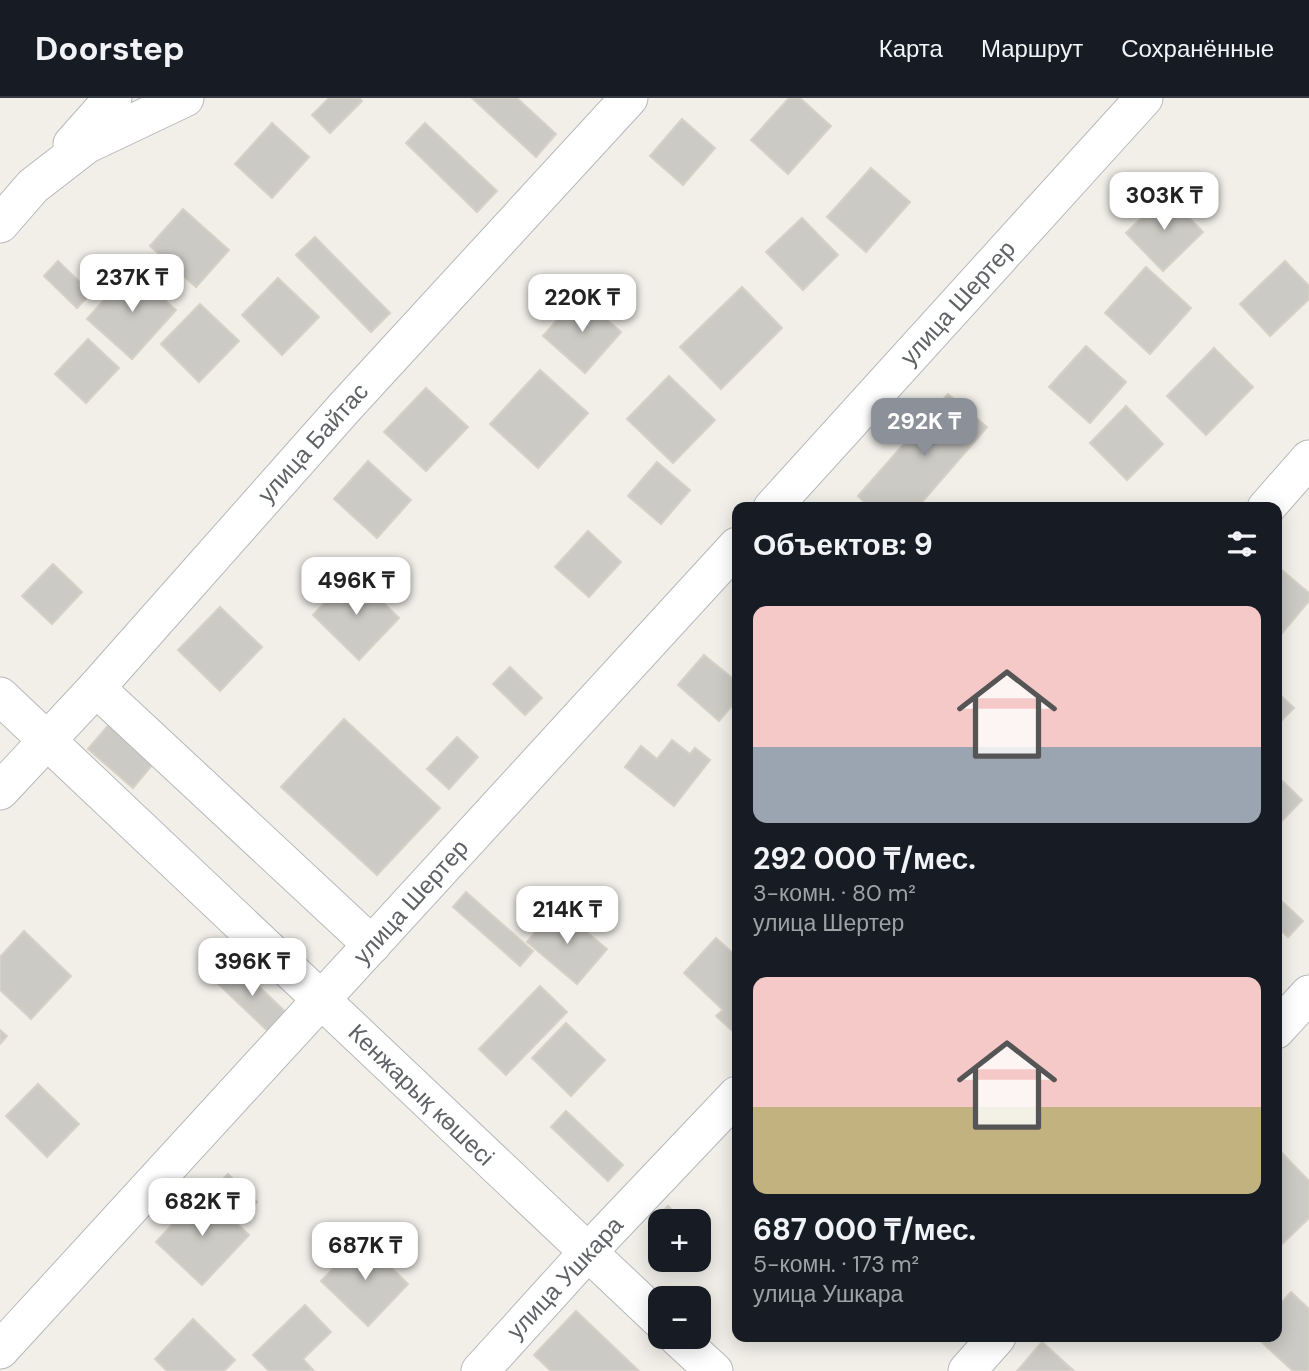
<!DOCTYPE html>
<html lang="ru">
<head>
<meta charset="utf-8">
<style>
	:root { --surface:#171b24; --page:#20242c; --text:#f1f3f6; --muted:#9ea1a6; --line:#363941; --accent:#8c9099 }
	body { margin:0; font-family:"DM Sans",sans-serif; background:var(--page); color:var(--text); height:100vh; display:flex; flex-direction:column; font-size:26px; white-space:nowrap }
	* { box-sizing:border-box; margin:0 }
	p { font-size:23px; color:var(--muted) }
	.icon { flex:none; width:38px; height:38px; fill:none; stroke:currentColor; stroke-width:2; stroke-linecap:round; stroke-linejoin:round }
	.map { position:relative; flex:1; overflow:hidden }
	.details { position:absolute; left:732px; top:404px; width:550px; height:840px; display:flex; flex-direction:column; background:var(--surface); border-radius:14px; box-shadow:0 4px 18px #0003 }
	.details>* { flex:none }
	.fabs { position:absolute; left:648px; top:1111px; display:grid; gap:14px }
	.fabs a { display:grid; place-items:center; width:63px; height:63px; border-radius:14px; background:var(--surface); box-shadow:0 4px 18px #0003; font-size:35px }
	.price { position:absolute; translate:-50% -60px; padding:0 16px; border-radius:14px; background:#fff; color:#222; font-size:23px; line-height:46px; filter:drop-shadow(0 2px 4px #0008) }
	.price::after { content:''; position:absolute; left:50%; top:42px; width:21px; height:16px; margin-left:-10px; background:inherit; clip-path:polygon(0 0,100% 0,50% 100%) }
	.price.selected { background:var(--accent); color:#fff }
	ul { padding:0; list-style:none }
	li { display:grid; align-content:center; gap:14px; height:371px; padding:0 21px }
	li span { display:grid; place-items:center; height:217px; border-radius:14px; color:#555 }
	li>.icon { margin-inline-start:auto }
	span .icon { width:126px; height:126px; fill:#fffc; stroke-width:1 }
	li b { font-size:30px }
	h2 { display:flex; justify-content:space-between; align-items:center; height:84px; padding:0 21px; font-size:30px }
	header { display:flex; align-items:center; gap:42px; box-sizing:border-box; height:98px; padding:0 35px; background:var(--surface); border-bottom:2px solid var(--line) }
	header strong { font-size:33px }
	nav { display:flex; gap:38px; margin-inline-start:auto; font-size:24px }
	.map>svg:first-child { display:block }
	.building { fill:#cccac5; stroke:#d6d1c6; stroke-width:2 }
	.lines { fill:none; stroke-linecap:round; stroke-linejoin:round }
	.minor-casing { stroke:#b5b8bc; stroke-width:39 }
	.minor { stroke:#fff; stroke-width:37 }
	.labels { text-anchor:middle; stroke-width:5; stroke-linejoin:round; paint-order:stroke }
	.street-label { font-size:24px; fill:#5f6368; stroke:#fff }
</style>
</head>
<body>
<header>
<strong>Doorstep</strong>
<nav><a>Карта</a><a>Маршрут</a><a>Сохранённые</a></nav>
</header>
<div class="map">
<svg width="1309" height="1273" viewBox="0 0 1309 1273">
	<rect width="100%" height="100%" fill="#f1efe8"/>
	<g class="building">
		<path d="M 329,0 L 359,0 L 362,3 L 330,35 L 312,17 Z"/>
		<path d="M 472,0 L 517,0 L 556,36 L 536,59 Z"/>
		<path d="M 789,0 L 800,0 L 831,28 L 788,76 L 751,42 Z"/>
		<path d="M 682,21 L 715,50 L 683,87 L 650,58 Z"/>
		<path d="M 272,25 L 309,59 L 272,100 L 235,66 Z"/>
		<path d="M 425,25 L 497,93 L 477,114 L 406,45 Z"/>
		<path d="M 871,70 L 910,104 L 866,154 L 827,119 Z"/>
		<path d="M 1166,96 L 1203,134 L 1163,173 L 1126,135 Z"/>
		<path d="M 183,111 L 229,152 L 196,189 L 150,148 Z"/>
		<path d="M 802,120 L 838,157 L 803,192 L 766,154 Z"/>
		<path d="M 315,139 L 390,215 L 371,234 L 296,157 Z"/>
		<path d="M 58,163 L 91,195 L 77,210 L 44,178 Z"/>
		<path d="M 1285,163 L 1309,188 L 1309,201 L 1270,238 L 1240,206 Z"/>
		<path d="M 1146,169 L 1191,210 L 1150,256 L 1105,215 Z"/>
		<path d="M 131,172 L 176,212 L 132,261 L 87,221 Z"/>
		<path d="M 278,180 L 319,219 L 282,257 L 242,217 Z"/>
		<path d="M 742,189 L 782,230 L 721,291 L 680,249 Z"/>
		<path d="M 579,197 L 621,234 L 585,275 L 543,238 Z"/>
		<path d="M 200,206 L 239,243 L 199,284 L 161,246 Z"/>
		<path d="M 88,241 L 119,270 L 86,305 L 55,276 Z"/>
		<path d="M 1086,248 L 1126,284 L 1090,325 L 1049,289 Z"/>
		<path d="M 1214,250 L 1253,289 L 1206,337 L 1167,298 Z"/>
		<path d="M 540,272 L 588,315 L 538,370 L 490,326 Z"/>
		<path d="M 669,278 L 715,322 L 673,365 L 627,321 Z"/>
		<path d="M 426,290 L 468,329 L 426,373 L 384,334 Z"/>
		<path d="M 948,296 L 987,329 L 917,410 L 870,410 L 858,398 Z"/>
		<path d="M 1126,308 L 1163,346 L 1127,382 L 1090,345 Z"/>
		<path d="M 368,363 L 411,402 L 377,440 L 334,401 Z"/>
		<path d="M 657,364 L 690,392 L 661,426 L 628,398 Z"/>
		<path d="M 588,433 L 621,464 L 589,499 L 555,469 Z"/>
		<path d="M 53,466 L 82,494 L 52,526 L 22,498 Z"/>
		<path d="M 1276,467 L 1309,495 L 1309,503 L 1278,540 L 1276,539 Z"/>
		<path d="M 353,475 L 399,520 L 359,562 L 313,517 Z"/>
		<path d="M 220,509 L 262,549 L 220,593 L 178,552 Z"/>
		<path d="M 704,557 L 737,584 L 737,602 L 719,623 L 678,587 Z"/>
		<path d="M 510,569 L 542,600 L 525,617 L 493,586 Z"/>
		<path d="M 1276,593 L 1294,610 L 1276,628 Z"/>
		<path d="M 344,621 L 440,710 L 377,777 L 281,689 Z"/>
		<path d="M 112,623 L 157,661 L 133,690 L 88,651 Z"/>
		<path d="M 457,639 L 478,659 L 449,691 L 427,671 Z"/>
		<path d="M 672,642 L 690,656 L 695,650 L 710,662 L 674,708 L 625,669 L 641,648 L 657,661 Z"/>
		<path d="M 1276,677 L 1302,702 L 1276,729 Z"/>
		<path d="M 466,794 L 533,853 L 520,868 L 453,809 Z"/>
		<path d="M 1276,798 L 1303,823 L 1288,839 L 1276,828 Z"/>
		<path d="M 557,809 L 607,851 L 577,886 L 527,844 Z"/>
		<path d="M 24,833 L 71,878 L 31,921 L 0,892 L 0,859 Z"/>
		<path d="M 716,840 L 737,859 L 737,937 L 716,918 L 723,912 L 684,875 Z"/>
		<path d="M 229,860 L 293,921 L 275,940 L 211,879 Z"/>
		<path d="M 540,888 L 567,914 L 506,977 L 479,951 Z"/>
		<path d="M 566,925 L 605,962 L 571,998 L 532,960 Z"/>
		<path d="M 0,932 L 7,938 L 0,946 Z"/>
		<path d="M 38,986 L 79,1026 L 47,1059 L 6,1018 Z"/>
		<path d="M 566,1013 L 623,1067 L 608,1083 L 551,1029 Z"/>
		<path d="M 1280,1053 L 1309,1083 L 1309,1120 L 1277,1151 L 1276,1057 Z"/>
		<path d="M 228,1076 L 257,1104 L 240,1121 L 211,1093 Z"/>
		<path d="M 203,1094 L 249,1137 L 202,1187 L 156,1144 Z"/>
		<path d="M 668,1108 L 684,1124 L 660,1124 L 660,1132 L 651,1124 Z"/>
		<path d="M 362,1141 L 408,1186 L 368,1228 L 321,1183 Z"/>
		<path d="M 1291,1194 L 1309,1211 L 1309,1273 L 1293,1273 L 1256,1239 L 1276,1239 L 1276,1211 Z"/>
		<path d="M 305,1207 L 331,1234 L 303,1261 L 314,1273 L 269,1273 L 253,1257 Z"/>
		<path d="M 576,1213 L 639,1273 L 551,1273 L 534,1257 Z"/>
		<path d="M 193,1221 L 235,1262 L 224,1273 L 167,1273 L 155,1261 Z"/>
		<path d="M 1042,1244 L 1074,1273 L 1017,1273 Z"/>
	</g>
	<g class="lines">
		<defs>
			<g id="minor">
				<path d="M 72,46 L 113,0"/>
				<path d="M 0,126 L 33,88 L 86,47 L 185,0"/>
				<path d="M 772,410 L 1144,0"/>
				<path d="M 1266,410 L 1309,361"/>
				<path d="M 96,590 L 372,847"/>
				<path d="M 0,598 L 660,1222"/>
				<path d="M 0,693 L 96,590 L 345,309 L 629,0"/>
				<path d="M 1276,932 L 1309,896"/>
				<path d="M 677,1239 L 714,1273"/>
				<path d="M 0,1252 L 737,448"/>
				<path d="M 480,1273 L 587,1155 L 737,997"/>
				<path d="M 967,1273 L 997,1239"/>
			</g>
		</defs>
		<use href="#minor" class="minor-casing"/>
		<use href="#minor" class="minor"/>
	</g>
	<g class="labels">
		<g class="street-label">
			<text transform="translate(958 205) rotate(-48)" y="8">улица Шертер</text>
			<text transform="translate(313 345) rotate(-48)" y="8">улица Байтас</text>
			<text transform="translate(411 804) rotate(-48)" y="8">улица Шертер</text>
			<text transform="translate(421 997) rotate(44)" y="8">Кенжарық көшесі</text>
			<text transform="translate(565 1180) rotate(-47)" y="8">улица Ушкара</text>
		</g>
	</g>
</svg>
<div class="fabs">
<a>+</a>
<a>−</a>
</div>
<b class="price" style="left:1164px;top:134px">303K ₸</b>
<b class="price" style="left:132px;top:216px">237K ₸</b>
<b class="price" style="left:582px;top:236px">220K ₸</b>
<b class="price selected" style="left:924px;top:360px">292K ₸</b>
<b class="price" style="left:356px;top:519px">496K ₸</b>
<b class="price" style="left:567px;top:848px">214K ₸</b>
<b class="price" style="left:252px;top:900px">396K ₸</b>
<b class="price" style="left:202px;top:1140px">682K ₸</b>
<b class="price" style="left:365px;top:1184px">687K ₸</b>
<section class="details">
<h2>Объектов: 9<svg class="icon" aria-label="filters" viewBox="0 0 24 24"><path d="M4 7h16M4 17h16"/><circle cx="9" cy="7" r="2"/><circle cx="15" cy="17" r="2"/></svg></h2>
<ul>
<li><span style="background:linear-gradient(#f6c9c9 65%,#9aa5b1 0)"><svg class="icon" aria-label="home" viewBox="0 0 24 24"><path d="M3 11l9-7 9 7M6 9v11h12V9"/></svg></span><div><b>292 000 ₸/мес.</b><p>3-комн. · 80 m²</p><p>улица Шертер</p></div></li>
<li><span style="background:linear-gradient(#f6c9c9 60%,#c2b280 0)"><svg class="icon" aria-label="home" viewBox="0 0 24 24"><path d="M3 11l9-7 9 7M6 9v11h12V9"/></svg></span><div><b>687 000 ₸/мес.</b><p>5-комн. · 173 m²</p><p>улица Ушкара</p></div></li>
</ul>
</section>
</div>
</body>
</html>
